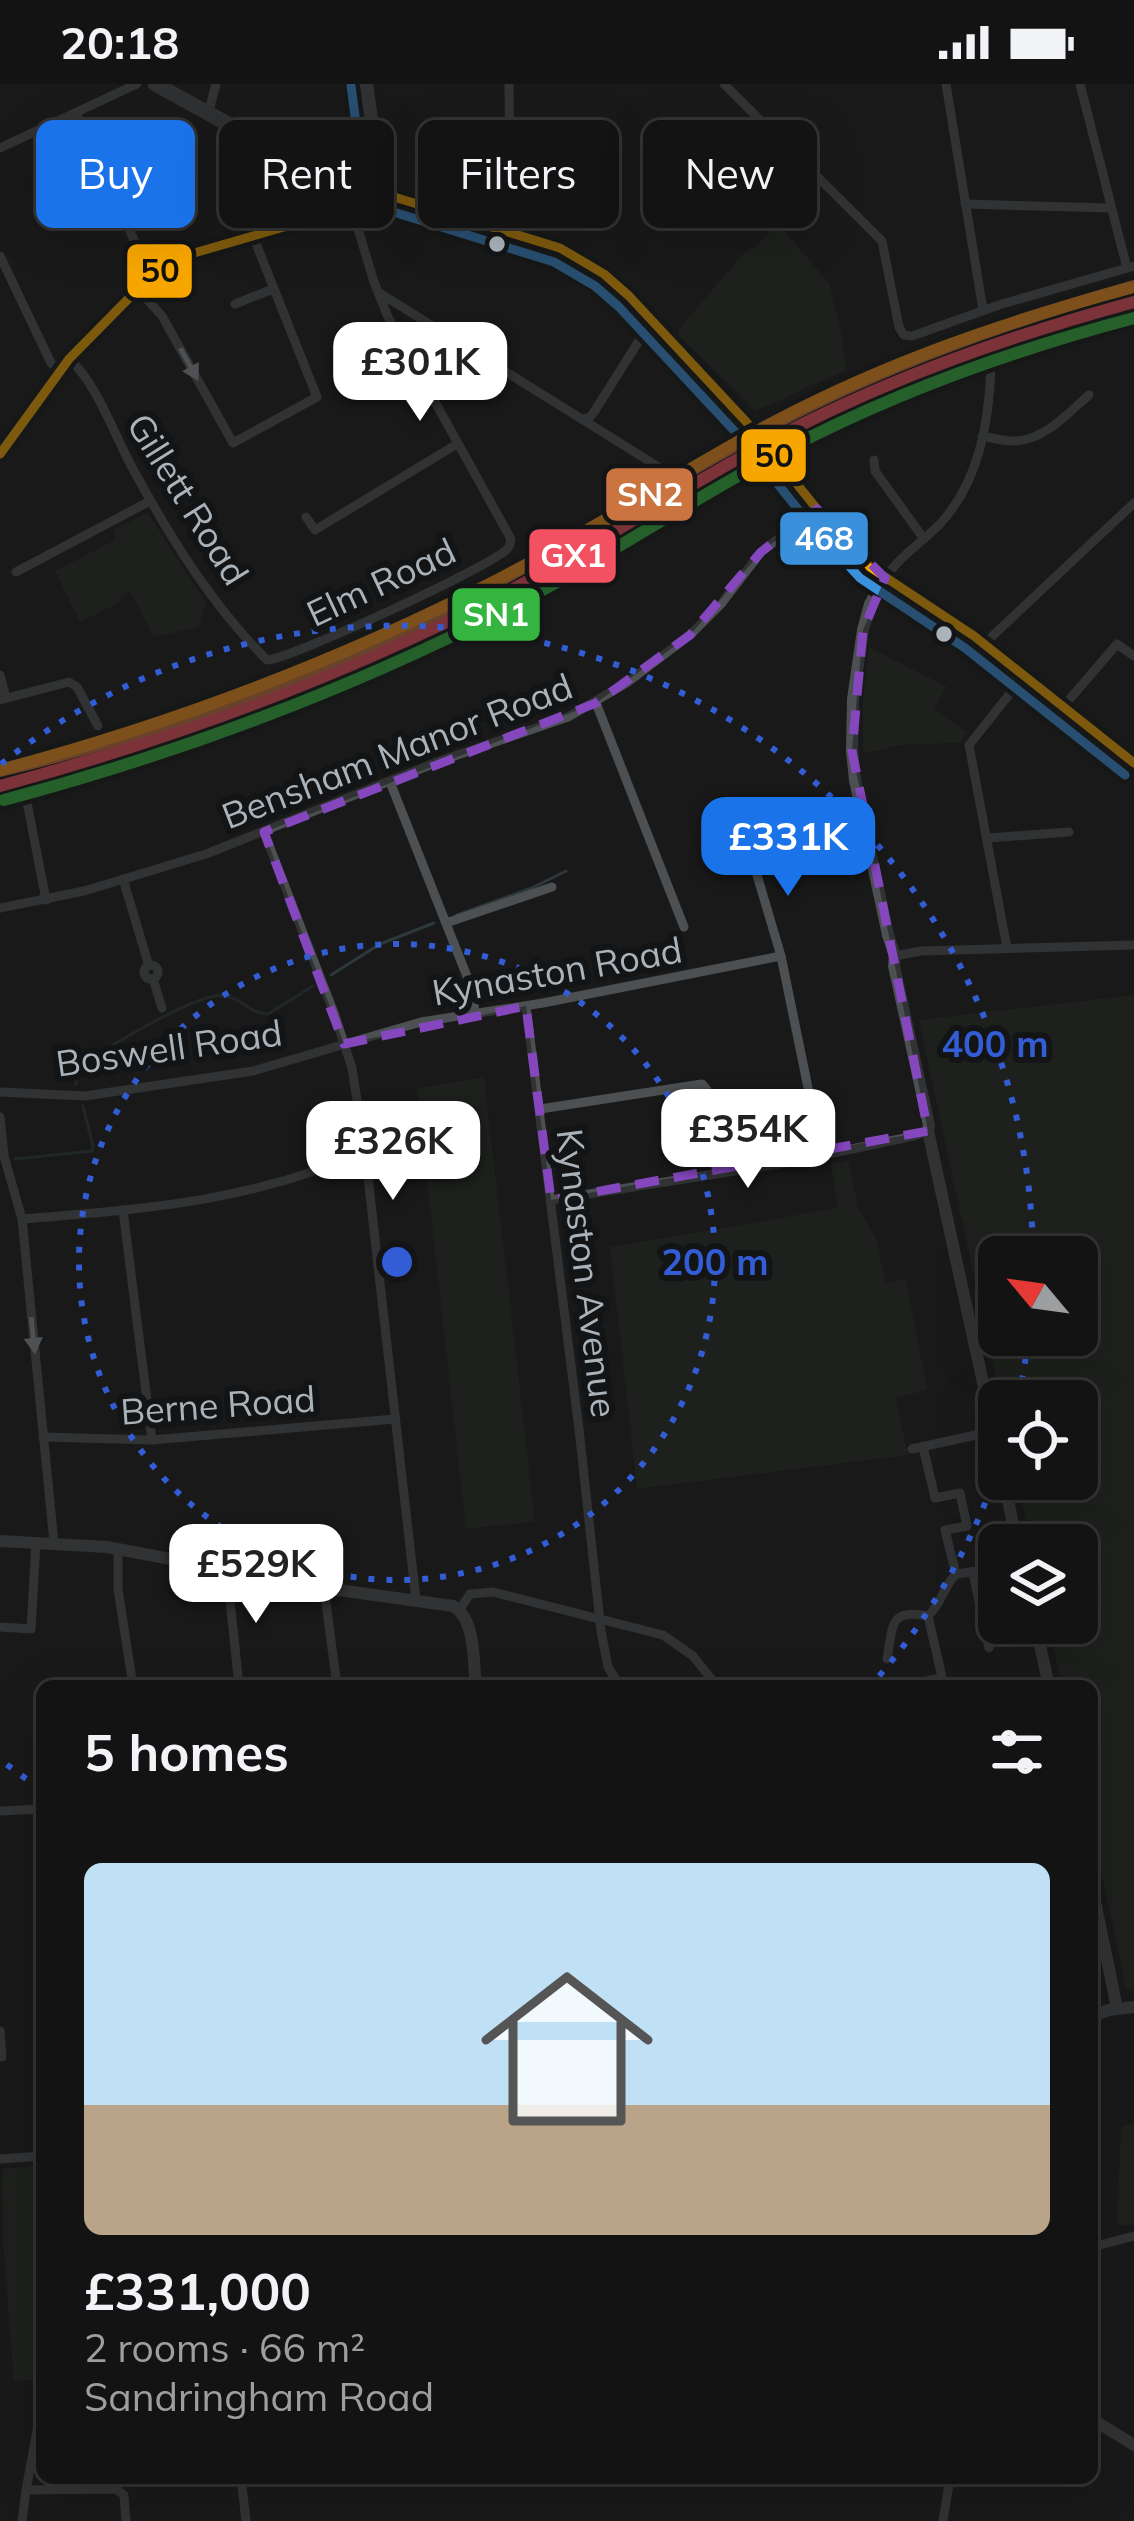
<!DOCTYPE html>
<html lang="en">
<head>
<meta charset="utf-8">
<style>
	:root { --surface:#131313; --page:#1c1c1c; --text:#f1f3f6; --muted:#9d9ea0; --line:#323233; --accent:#1a73e8 }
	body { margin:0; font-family:Mulish,sans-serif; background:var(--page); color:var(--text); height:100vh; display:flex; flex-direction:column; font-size:45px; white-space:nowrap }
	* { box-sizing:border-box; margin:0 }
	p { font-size:39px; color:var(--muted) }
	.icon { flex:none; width:66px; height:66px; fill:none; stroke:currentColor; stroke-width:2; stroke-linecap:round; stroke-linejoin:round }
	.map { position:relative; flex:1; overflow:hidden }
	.panel { position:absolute; left:36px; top:1596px; width:1062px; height:804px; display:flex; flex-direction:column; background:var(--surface); border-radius:18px; box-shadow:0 12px 48px #0002,0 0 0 3px var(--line) }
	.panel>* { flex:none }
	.guide { position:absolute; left:36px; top:36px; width:1062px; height:108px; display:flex; gap:24px }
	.needle { width:78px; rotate:299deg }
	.fabs { position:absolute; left:978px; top:1152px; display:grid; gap:24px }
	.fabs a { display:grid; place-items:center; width:120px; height:120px; border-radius:18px; background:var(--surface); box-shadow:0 12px 48px #0002,0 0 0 3px var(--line); font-size:60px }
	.price { position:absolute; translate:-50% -102px; padding:0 27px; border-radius:24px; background:#fff; color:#222; font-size:39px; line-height:78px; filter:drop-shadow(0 3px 6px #0008) }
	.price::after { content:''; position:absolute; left:50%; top:72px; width:36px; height:27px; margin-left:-18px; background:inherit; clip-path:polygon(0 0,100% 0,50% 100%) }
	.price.active { background:var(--accent); color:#fff }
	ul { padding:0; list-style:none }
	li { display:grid; align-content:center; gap:24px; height:636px; padding:0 48px }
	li+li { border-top:3px solid var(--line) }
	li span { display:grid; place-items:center; height:372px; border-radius:18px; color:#555 }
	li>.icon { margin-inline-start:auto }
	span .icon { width:216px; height:216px; fill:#fffc; stroke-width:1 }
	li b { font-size:51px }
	h2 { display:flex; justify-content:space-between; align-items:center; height:144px; padding:0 48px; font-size:51px }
	.pill { padding:0 42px; border-radius:18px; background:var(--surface); box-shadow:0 12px 48px #0002,0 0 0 3px var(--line); font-size:42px; line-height:108px }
	.pill.active { background:var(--accent); color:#fff }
	.status { display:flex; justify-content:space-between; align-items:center; height:84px; padding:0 60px; background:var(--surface); direction:ltr }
	.status svg { height:33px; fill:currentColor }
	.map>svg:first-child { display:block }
	.green { fill:#222821; fill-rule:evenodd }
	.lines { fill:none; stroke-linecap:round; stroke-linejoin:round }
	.stream { stroke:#2c383b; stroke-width:3 }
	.minor { stroke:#4d5052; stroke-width:9 }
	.tertiary { stroke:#4d5052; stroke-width:12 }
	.secondary { stroke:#4c4e50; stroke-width:14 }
	.primary { stroke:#4a4c4e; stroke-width:15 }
	.bus-1-casing { stroke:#131415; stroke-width:18 }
	.bus-2-casing { stroke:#131415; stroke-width:18 }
	.bus-1 { stroke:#f7a600; stroke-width:9 }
	.bus-2 { stroke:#3a90db; stroke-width:9 }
	.rail-1-casing { stroke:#131415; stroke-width:21 }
	.rail-2-casing { stroke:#131415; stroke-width:21 }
	.rail-3-casing { stroke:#131415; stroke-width:21 }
	.rail-4-casing { stroke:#131415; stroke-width:21 }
	.rail-1 { stroke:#f15160; stroke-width:12 }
	.rail-2 { stroke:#cb7440; stroke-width:12 }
	.rail-3 { stroke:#33b540; stroke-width:12 }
	.rail-4 { stroke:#f7931d; stroke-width:12 }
	.oneway { fill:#8f959b }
	.marked { fill:none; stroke:#8547be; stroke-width:9; stroke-dasharray:24 15; stroke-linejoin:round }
	.ring { fill:none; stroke:#325dd4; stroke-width:6; stroke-dasharray:6 12 }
	.bus-dot { fill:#abb3ba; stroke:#131415; stroke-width:4.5 }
	.labels { text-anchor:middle; stroke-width:12; stroke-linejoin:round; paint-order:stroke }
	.street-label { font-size:36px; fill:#abb3ba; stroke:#131415 }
	.centre { fill:#325dd4; stroke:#131415; stroke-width:6 }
	.ring-label { font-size:36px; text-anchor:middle; font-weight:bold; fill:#325dd4; stroke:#131415; stroke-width:12; stroke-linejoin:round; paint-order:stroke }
	.line-badge { stroke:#131415; stroke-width:4.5 }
	.badge-label { font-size:33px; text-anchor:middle; font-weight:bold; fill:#fff }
	.pale-badge-label { font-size:33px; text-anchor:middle; font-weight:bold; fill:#111 }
</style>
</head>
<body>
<div class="status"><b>20:18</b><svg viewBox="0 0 49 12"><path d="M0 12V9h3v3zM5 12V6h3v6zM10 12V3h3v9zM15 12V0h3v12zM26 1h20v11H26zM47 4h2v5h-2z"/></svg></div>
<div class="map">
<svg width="1134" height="2437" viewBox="0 0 1134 2437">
	<rect width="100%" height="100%" fill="#191919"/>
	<g class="green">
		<path d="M 774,135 L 829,199 L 841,246 L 846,286 L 756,327 L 679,252 L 679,245 L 742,171 L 751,164 L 754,165 L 771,146 L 768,142 Z"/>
		<path d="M 148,429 L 206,519 L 199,543 L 154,553 L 130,507 L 122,512 L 120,518 L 80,538 L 55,487 L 115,456 L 114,445 Z"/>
		<path d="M 869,563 L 947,603 L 934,624 L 966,648 L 961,659 L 909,660 L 863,669 L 863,617 Z"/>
		<path d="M 1134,911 L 1134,1909 L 1133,1909 L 1126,1904 L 1092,1744 L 1092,1602 L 1062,1602 L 1048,1539 L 1077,1539 L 1077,1461 L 1032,1461 L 1017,1395 L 1077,1395 L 1077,1317 L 1001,1317 L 919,936 ZM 999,1173 L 1077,1173 L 1077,1251 L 999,1251 Z"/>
		<path d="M 484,993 L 535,1438 L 472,1444 L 466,1444 L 417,1004 Z"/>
		<path d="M 848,1076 L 858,1123 L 875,1153 L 886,1199 L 906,1195 L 927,1306 L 896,1314 L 908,1371 L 637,1405 L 610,1163 L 838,1124 L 831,1080 Z"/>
		<path d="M 1134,2038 L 1134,2141 L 1117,2141 L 1121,2044 Z"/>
		<path d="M 42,2082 L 42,2295 L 14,2297 L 3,2157 L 2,2085 Z"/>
	</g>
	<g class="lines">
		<g class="stream">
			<path d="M 457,831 L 532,804 L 566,787"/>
			<path d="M 331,891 L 380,860 L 434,839"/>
			<path d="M 76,1000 L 78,986 L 83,980 C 107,964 200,906 226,912 C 242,915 250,929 268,930 L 313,902"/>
			<path d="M 15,1075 L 92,1067 L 93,1062 L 83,1022"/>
		</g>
		<g class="minor">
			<path d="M 724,0 L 882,157 L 899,243 L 904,251 L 912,252 L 1002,220 L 1134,182"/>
			<path d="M 946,0 L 983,226"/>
			<path d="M 1080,0 L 1127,184"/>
			<path d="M 76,29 L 151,193"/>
			<path d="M 208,30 L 216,0"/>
			<path d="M 0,64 L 137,0"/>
			<path d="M 965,120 L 1111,124"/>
			<path d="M 496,143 L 510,95 L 509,0"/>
			<path d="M 0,172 L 51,279 L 60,286"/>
			<path d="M 138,205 L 162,232 L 233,359 L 317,313 L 253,152"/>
			<path d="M 378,208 L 657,382"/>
			<path d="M 235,220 L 273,205"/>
			<path d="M 69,275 C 96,297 116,355 134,387 C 170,453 213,523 267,576 C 288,576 497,480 508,464 C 510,462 510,458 511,455 L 388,233 L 374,198 L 352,125"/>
			<path d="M 582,335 L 590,333 L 594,328 L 652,236"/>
			<path d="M 982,352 C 992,354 1003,357 1012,357 C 1043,358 1068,329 1089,311"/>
			<path d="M 874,376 L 875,387 L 924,455"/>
			<path d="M 306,433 L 315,446 L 457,360"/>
			<path d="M 16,488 L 150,417"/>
			<path d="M 885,494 C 899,473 922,458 939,441 C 979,399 989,338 991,282"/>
			<path d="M 984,560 L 1134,419"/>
			<path d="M 0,591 L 6,614"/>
			<path d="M 0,616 L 69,598 L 77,603 L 98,642"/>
			<path d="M 596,619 L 684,843"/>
			<path d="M 1063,623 L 1117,560 L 1134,572"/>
			<path d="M 390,698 L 472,905 L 475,930"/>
			<path d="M 26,713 L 46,816"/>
			<path d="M 264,748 L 334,929 L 352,984 L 365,1067 L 416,1516"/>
			<path d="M 988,754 L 1069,748"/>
			<path d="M 123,795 L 149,882"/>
			<path d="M 0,824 L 84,807 L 206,770 L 440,677 L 568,633 L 628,598 L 690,551 L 721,520 L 761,468 L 817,425"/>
			<path d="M 446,839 L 552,803"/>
			<path d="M 1007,864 L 969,661 L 1024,592"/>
			<path d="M 895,872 L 921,867 L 1134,861"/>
			<circle cx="151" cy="888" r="7"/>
			<path d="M 153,895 L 162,924"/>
			<path d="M 526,922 L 579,1345 L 601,1547 L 608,1583 L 620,1602"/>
			<path d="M 0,1008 L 85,1012 L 253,987 L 421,938 L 543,919 L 781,872"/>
			<path d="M 540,1025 L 702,1000 L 707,1006 L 717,1089"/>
			<path d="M 0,1033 L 4,1072 L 22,1135 L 54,1459"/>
			<path d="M 822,1072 L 781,872 L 749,764 L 751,757 L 757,754 L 861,728"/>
			<path d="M 551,1116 L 785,1079 L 914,1052 L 928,1047"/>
			<path d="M 123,1126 L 152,1356"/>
			<path d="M 22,1135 C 143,1125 252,1118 365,1067"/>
			<path d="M 43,1353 L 152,1356 L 395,1335"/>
			<path d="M 923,1363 L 935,1414 L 960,1409 L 967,1442 L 945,1446 L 956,1490"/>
			<path d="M 912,1365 L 994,1347"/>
			<path d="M 118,1465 L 118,1505 L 133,1602"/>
			<path d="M 227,1487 L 239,1602"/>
			<path d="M 973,1489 L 989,1564"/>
			<path d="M 324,1504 L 337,1602"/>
			<path d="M 460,1525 L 470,1510 L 493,1508 L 663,1551 L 693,1572 L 717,1602"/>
			<path d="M 0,1543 L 31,1545 L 36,1458"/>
			<path d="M 887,1575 C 893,1542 889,1524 928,1532"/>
			<path d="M 905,1602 L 941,1594"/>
			<path d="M 944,1602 L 928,1532 C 942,1519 943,1503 956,1490 L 999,1484"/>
			<path d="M 0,1727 L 42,1725"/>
			<path d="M 0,1947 L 2,1973"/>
			<path d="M 0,2075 L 42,2072"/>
			<path d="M 1092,2163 L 1134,2152"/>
			<path d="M 241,2394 L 246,2437"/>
			<path d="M 26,2406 L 37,2347 L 42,2343"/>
			<path d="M 22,2437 L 26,2406 L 116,2405 L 124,2411 L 126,2437"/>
			<path d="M 943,2437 L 950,2394"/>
		</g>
		<g class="tertiary">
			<path d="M 885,494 L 870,520 L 863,546 L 853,615 L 852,667 L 855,696 L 888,851 L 895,872 L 894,882 L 929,1041 L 928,1047 L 999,1372"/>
			<path d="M 1004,1395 L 1017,1461"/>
			<path d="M 0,1457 L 107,1463 L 324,1504 L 453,1522 C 476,1535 473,1577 476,1602"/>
			<path d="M 1035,1539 L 1049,1602"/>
			<path d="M 1092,1803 L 1117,1924"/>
			<path d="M 1092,1932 L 1109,1926 L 1134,1923"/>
			<path d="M 1092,2335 L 1134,2361"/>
		</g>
		<g class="secondary">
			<path d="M 366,0 L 371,35 L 391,112"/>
			<path d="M 0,370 L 69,275 L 138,205 L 162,185 L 194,169 L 352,125"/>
		</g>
		<path class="primary" d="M 155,0 L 332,97 L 346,107 L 352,125 L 391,112 L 560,164 L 604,190 L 629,212 L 751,343 L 817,425 L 870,483 L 974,552 L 1134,679"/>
		<defs>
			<g id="bus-1">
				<path d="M 391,112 L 560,164 L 604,190 L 629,212 L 751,343 L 817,425 L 870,483 L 974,552 L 1134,679"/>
				<path d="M 0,370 L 69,275 L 138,205 L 162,185 L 194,169 L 391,112"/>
			</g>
			<g id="bus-2">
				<path d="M 351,2 L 356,39 L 376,116"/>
				<path d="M 387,126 L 554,178 L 595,202 L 619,223 L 740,353 L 805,434 L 860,494 L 965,564 L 1125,691"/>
			</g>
		</defs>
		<use href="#bus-1" class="bus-1-casing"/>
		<use href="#bus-2" class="bus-2-casing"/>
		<use href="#bus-1" class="bus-1"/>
		<use href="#bus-2" class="bus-2"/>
		<defs>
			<path id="rail-1" d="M 0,702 C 177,654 346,591 509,507 C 603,458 691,398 785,349 C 897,291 1013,251 1134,218"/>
			<path id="rail-2" d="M 0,687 C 149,652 290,601 428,534 C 554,473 669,394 794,330 C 902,275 1017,235 1134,202"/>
			<path id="rail-3" d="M 4,716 C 180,669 349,606 511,523 C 606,474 693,414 787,365 C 898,307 1013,266 1134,234"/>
			<path id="rail-4" d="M 0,686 C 173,640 339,577 499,495 C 593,447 681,387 774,338 C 888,278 1007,237 1130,204"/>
		</defs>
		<use href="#rail-1" class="rail-1-casing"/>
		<use href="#rail-2" class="rail-2-casing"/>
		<use href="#rail-3" class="rail-3-casing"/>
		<use href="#rail-4" class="rail-4-casing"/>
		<use href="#rail-1" class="rail-1"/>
		<use href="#rail-2" class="rail-2"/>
		<use href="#rail-3" class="rail-3"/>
		<use href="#rail-4" class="rail-4"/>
	</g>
	<defs><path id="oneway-solid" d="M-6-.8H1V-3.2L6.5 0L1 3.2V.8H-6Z" transform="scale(3)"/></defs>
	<g class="oneway">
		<use href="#oneway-solid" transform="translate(189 280) rotate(61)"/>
		<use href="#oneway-solid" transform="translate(33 1251) rotate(84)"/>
	</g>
	<path d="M0 0H1134V2437H0ZM 817,425 L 885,494 L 863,546 L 852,667 L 928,1047 L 551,1116 L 526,922 L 344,960 L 264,748 L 596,619 L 690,551 L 761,468 Z" fill="#191919" fill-opacity=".55" fill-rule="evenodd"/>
	<path class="marked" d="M 817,425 L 885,494 L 863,546 L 852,667 L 928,1047 L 551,1116 L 526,922 L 344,960 L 264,748 L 596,619 L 690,551 L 761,468 Z"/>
	<g class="ring">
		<circle cx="397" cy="1178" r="318"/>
		<path d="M1028 1256A636 636 0 0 1 1018 1316M998 1385A636 636 0 0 1 873 1599M41 1705A636 636 0 0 1 1 1676M1 680A636 636 0 0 1 1033 1172"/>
	</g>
	<g class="bus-dot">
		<circle cx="497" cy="160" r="10"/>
		<circle cx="944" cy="550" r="10"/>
	</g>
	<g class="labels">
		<g class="street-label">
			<text transform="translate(188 415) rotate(58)" y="13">Gillett Road</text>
			<text transform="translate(381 498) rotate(-25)" y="13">Elm Road</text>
			<text transform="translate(397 667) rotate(-21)" y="13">Bensham Manor Road</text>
			<text transform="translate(557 887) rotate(-10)" y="13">Kynaston Road</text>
			<text transform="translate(169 964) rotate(-8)" y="13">Boswell Road</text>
			<text transform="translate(587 1189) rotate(83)" y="13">Kynaston Avenue</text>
			<text transform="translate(218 1321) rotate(-4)" y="13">Berne Road</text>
		</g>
	</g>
	<circle cx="397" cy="1178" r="18" class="centre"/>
	<g class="ring-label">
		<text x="995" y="973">400 m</text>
		<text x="715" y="1191">200 m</text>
	</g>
	<g class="line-badge">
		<rect x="125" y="158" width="69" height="58" rx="12" fill="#f7a600"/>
		<rect x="739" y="343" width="69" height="57" rx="12" fill="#f7a600"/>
		<rect x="604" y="382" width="91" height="57" rx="12" fill="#cb7440"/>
		<rect x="778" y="426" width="92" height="57" rx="12" fill="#3a90db"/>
		<rect x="527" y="443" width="91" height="58" rx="12" fill="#f15160"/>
		<rect x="450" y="502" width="92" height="57" rx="12" fill="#33b540"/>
	</g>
	<g class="badge-label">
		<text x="650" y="422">SN2</text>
		<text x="824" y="466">468</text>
		<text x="573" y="483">GX1</text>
		<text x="496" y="542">SN1</text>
	</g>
	<g class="pale-badge-label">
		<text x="160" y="198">50</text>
		<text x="774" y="383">50</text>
	</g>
</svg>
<div class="fabs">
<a><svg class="needle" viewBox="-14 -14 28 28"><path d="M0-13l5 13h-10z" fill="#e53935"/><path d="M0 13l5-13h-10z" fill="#9d9ea0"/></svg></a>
<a><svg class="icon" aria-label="locate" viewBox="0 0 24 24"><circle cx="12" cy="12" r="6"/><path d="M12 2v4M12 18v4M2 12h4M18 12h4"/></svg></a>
<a><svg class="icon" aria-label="layers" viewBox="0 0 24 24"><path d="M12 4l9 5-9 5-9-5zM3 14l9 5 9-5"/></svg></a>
</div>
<b class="price" style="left:420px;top:340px">£301K</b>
<b class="price active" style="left:788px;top:815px">£331K</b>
<b class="price" style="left:748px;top:1107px">£354K</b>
<b class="price" style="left:393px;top:1119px">£326K</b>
<b class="price" style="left:256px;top:1542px">£529K</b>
<div class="guide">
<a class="pill active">Buy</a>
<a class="pill">Rent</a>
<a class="pill">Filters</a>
<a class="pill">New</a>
</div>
<section class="panel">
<h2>5 homes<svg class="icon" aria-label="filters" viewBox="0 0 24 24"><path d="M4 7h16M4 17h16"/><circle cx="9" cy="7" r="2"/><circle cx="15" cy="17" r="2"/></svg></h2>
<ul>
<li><span style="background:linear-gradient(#bfe0f5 65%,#b9a48a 0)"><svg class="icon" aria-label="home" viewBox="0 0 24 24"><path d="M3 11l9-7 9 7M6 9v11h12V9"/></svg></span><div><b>£331,000</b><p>2 rooms · 66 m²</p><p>Sandringham Road</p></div></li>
</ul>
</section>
</div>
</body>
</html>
